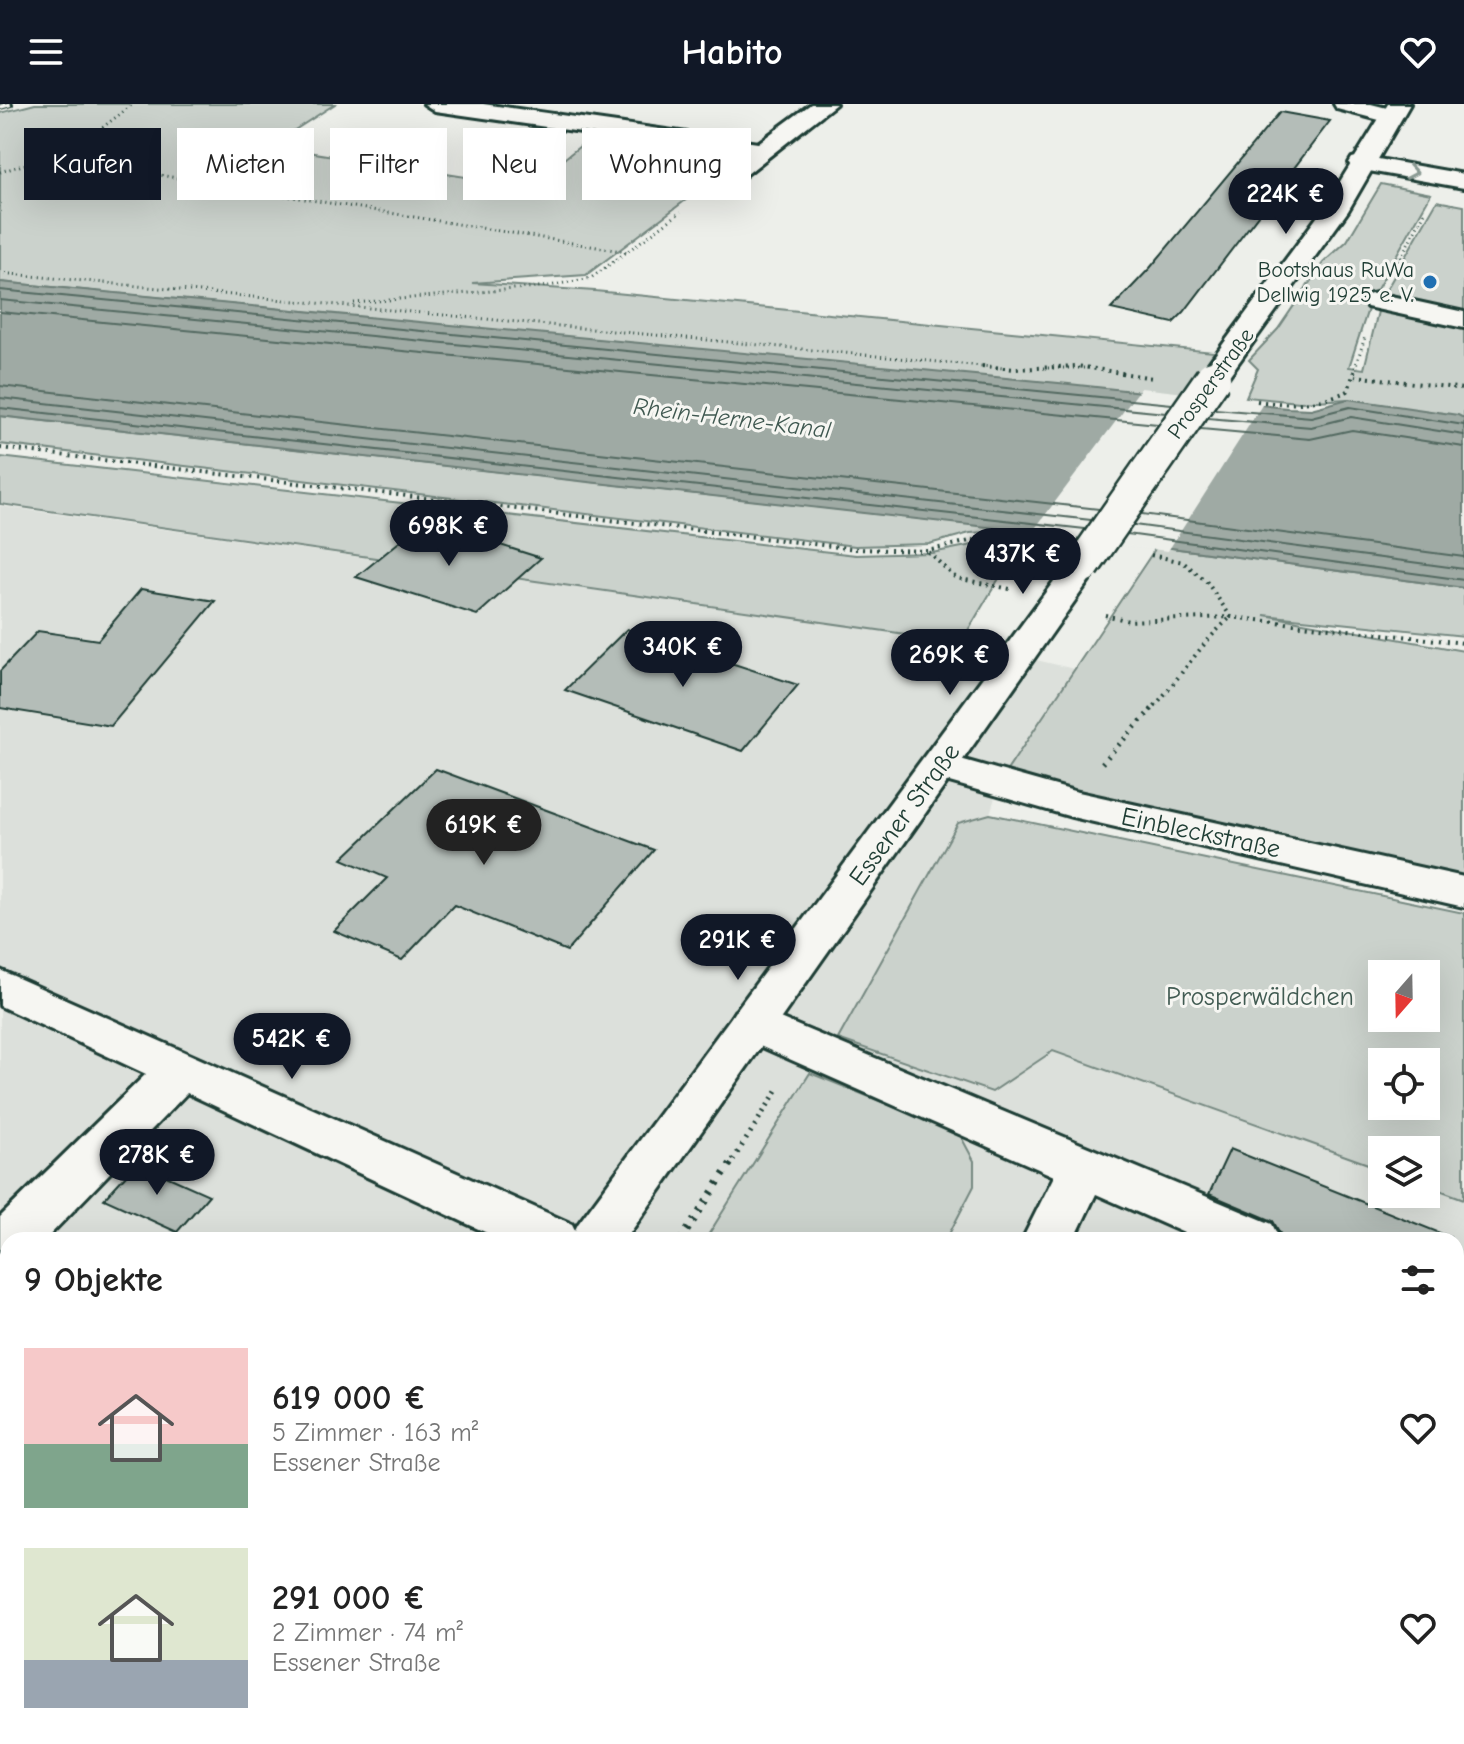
<!DOCTYPE html>
<html lang="de">
<head>
<meta charset="utf-8">
<style>
	:root { --surface:#fff; --page:#f6f6f6; --text:#222; --muted:#767676; --accent:#111827 }
	body { margin:0; font-family:"Comic Neue",sans-serif; background:var(--page); color:var(--text); height:100vh; display:flex; flex-direction:column; font-size:30px; white-space:nowrap }
	* { box-sizing:border-box; margin:0 }
	p { font-size:26px; color:var(--muted) }
	.icon { flex:none; width:44px; height:44px; fill:none; stroke:currentColor; stroke-width:2; stroke-linecap:round; stroke-linejoin:round }
	.map { position:relative; flex:1; overflow:hidden }
	.details { position:absolute; left:0px; top:1128px; width:1464px; height:512px; display:flex; flex-direction:column; background:var(--surface); border-radius:24px 24px 0 0; box-shadow:0 8px 32px #0002 }
	.details>* { flex:none }
	.hud { position:absolute; left:24px; top:24px; width:800px; height:72px; display:flex; gap:16px }
	.needle { width:52px; rotate:200deg }
	.buttons { position:absolute; left:1368px; top:856px; display:grid; gap:16px }
	.buttons a { display:grid; place-items:center; width:72px; height:72px; border-radius:0px; background:var(--surface); box-shadow:0 8px 32px #0002; font-size:40px }
	.price { position:absolute; translate:-50% -68px; padding:0 18px; border-radius:28px; background:var(--accent); color:#fff; font-size:26px; line-height:52px; filter:drop-shadow(0 2px 4px #0008) }
	.price::after { content:''; position:absolute; left:50%; top:48px; width:24px; height:18px; margin-left:-12px; background:inherit; clip-path:polygon(0 0,100% 0,50% 100%) }
	.price.on { background:#222; color:#fff }
	ul { padding:0; list-style:none }
	li { display:flex; align-items:center; gap:24px; height:200px; padding:0 24px }
	li span { display:grid; place-items:center; flex:none; width:224px; height:160px; border-radius:0px; color:#555 }
	li>.icon { margin-inline-start:auto }
	span .icon { width:96px; height:96px; fill:#fffc; stroke-width:1 }
	li b { font-size:34px }
	h2 { display:flex; justify-content:space-between; align-items:center; height:96px; padding:0 24px; font-size:34px }
	.pill { padding:0 28px; border-radius:0px; background:var(--surface); box-shadow:0 8px 32px #0002; font-size:28px; line-height:72px }
	.pill.on { background:var(--accent); color:#fff }
	header { display:flex; justify-content:space-between; align-items:center; height:104px; padding:0 24px; background:var(--accent); color:#fff; font-size:36px; font-weight:700 }
	.map>svg:first-child { display:block }
	.built { fill:#dce0db; fill-rule:evenodd }
	.green { fill:#cbd2cc; stroke:#758880; stroke-width:2; fill-rule:evenodd }
	.water { fill:#9faaa4; stroke:#6c7e77; stroke-width:2 }
	.pier { fill:#edefea }
	.lines { fill:none; stroke-linecap:round; stroke-linejoin:round }
	.shore { stroke:#526961; stroke-width:2 }
	.building { fill:#b4bdb8; stroke:#1f3d34; stroke-width:2 }
	.minor-casing { stroke:#1f3d34; stroke-width:6 }
	.major-casing { stroke:#1f3d34; stroke-width:6 }
	.path-far3 { stroke:#1f3d34; stroke-width:3; stroke-dasharray:1 4; stroke-linecap:butt }
	.path-far2 { stroke:#1f3d34; stroke-width:4; stroke-dasharray:2 5; stroke-linecap:butt }
	.path-far1 { stroke:#1f3d34; stroke-width:5; stroke-dasharray:2 6; stroke-linecap:butt }
	.path { stroke:#1f3d34; stroke-width:7; stroke-dasharray:3 8; stroke-linecap:butt }
	.minor { fill:#f6f6f2; fill-rule:evenodd }
	.major { fill:#f6f6f2; fill-rule:evenodd }
	.rail-casing { stroke:#1f3d34; stroke-width:6 }
	.rail { stroke:#f6f6f2; stroke-width:4; stroke-dasharray:11; stroke-linecap:butt }
	.major-bridge-casing { stroke:#1f3d34; stroke-width:39; stroke-linecap:butt }
	.major-bridge { stroke:#f6f6f2; stroke-width:34 }
	.oneway { stroke:#8a9a93 }
	.poi-dot { fill:#1f6fb2; stroke:#f6f6f2; stroke-width:3 }
	.labels { text-anchor:middle; stroke-width:6; stroke-linejoin:round; paint-order:stroke }
	.far-poi-label { font-size:22px; fill:#1f3d34; stroke:#f6f6f2; text-anchor:end }
	.far-street-label { font-size:22px; fill:#1f3d34; stroke:#f6f6f2 }
	.far-water-label { font-size:24px; font-style:italic; fill:#3f5850; stroke:#f6f6f2 }
	.street-label { font-size:26px; fill:#1f3d34; stroke:#f6f6f2 }
	.park-label { font-size:26px; fill:#415b52; stroke:#f6f6f2 }
</style>
</head>
<body>
<header><svg class="icon" aria-label="menu" viewBox="0 0 24 24"><path d="M4 6h16M4 12h16M4 18h16"/></svg>Habito<svg class="icon" aria-label="heart" viewBox="0 0 24 24"><path d="M12 20l-8-8c-3-5 5-10 8-4 3-6 11-1 8 4z"/></svg></header>
<div class="map">
<svg width="1464" height="1640" viewBox="0 0 1464 1640">
	<rect width="100%" height="100%" fill="#edefea"/>
	<filter id="ink" filterUnits="userSpaceOnUse"><feTurbulence type="fractalNoise" baseFrequency=".0125" numOctaves="2"/><feDisplacementMap in="SourceGraphic" scale="16" xChannelSelector="R" yChannelSelector="G"/><feConvolveMatrix kernelMatrix="1 2 1 2 8 2 1 2 1" color-interpolation-filters="sRGB"/></filter>
	<g filter="url(#ink)">
		<path class="built" d="M 0,402 L 961,538 L 1074,565 L 1000,677 L 990,710 L 958,719 L 992,988 L 1053,947 L 1382,1065 L 1382,1090 L 1426,1090 L 1426,1081 L 1464,1095 L 1464,1640 L 0,1640 ZM 8,1136 L 1456,1136 L 1456,1632 L 8,1632 Z"/>
		<g class="green">
			<path d="M 35,0 L 335,0 L 270,42 L 529,83 L 595,30 L 747,50 L 586,171 L 472,179 L 595,187 L 1214,248 L 1184,293 L 0,178 L 0,9 Z"/>
			<path d="M 1381,80 L 1431,90 L 1371,196 L 1349,263 L 1364,265 L 1381,195 L 1437,97 L 1464,102 L 1464,314 L 1348,295 L 1300,298 L 1246,293 L 1258,265 L 1249,256 L 1278,225 L 1323,159 L 1347,137 Z"/>
			<path d="M 0,312 L 1021,426 L 970,429 L 929,440 L 855,442 L 0,340 Z"/>
			<path d="M 0,353 L 856,451 L 932,449 L 997,436 L 1022,436 L 961,538 L 0,400 Z"/>
			<path d="M 1157,442 L 1464,484 L 1464,532 L 1264,511 L 1464,547 L 1464,773 L 1162,713 L 1000,677 Z"/>
			<path d="M 990,710 L 1464,809 L 1464,1095 L 1426,1081 L 1426,1046 L 1382,1046 L 1382,1065 L 1053,947 L 992,988 L 838,935 L 958,719 ZM 1382,870 L 1426,870 L 1426,914 L 1382,914 ZM 1382,958 L 1426,958 L 1426,1002 L 1382,1002 Z"/>
			<path d="M 810,969 L 959,1029 L 974,1057 L 974,1082 L 946,1136 L 705,1136 Z"/>
			<path d="M 8,1609 L 8,1632 L 192,1632 L 186,1640 L 0,1640 L 0,1617 Z"/>
		</g>
		<path class="water" d="M 0,178 L 1069,280 L 1287,304 L 1311,305 L 1348,295 L 1458,311 L 1464,314 L 1464,484 L 1157,442 L 0,312 Z"/>
		<path class="pier" d="M 1141,284 L 1264,298 L 1168,447 L 1030,431 Z"/>
		<g class="lines">
			<g class="shore">
				<path d="M 0,186 L 1172,300"/>
				<path d="M 0,196 L 1166,309"/>
				<path d="M 0,208 L 1158,320"/>
				<path d="M 0,282 L 1099,405"/>
				<path d="M 0,294 L 1091,416"/>
				<path d="M 0,304 L 1085,425"/>
				<path d="M 1215,305 L 1311,313 L 1350,303 L 1464,321"/>
				<path d="M 1208,314 L 1311,323 L 1351,313 L 1464,331"/>
				<path d="M 1201,325 L 1310,335 L 1352,326 L 1464,343"/>
				<path d="M 1142,410 L 1464,453"/>
				<path d="M 1134,421 L 1464,465"/>
				<path d="M 1127,430 L 1464,476"/>
			</g>
		</g>
		<g class="building">
			<path d="M 1280,8 L 1330,17 L 1184,208 L 1173,219 L 1111,205 L 1150,164 Z"/>
			<path d="M 425,417 L 541,454 L 477,511 L 356,473 Z"/>
			<path d="M 141,485 L 215,497 L 111,622 L 0,604 L 0,567 L 38,527 L 98,536 Z"/>
			<path d="M 627,525 L 798,581 L 743,647 L 565,586 Z"/>
			<path d="M 436,665 L 654,746 L 567,847 L 454,801 L 402,856 L 334,827 L 387,774 L 342,755 Z"/>
			<path d="M 1230,1045 L 1450,1133 L 1449,1136 L 1290,1136 L 1282,1133 L 1273,1117 L 1209,1090 Z"/>
			<path d="M 137,1059 L 209,1091 L 177,1128 L 104,1095 Z"/>
		</g>
		<g class="lines">
			<defs>
				<g id="minor">
					<path d="M 424,0 L 483,0 L 758,39 L 811,0 L 836,0 L 723,89 L 705,89 L 702,84 L 705,79 L 742,51 L 435,7 Z"/>
					<path d="M 1334,0 L 1371,0 L 1399,7 L 1402,12 L 1399,17 L 1391,19 L 1337,5 Z"/>
					<path d="M 1361,52 L 1464,70 L 1464,84 L 1352,64 L 1349,59 L 1352,54 Z"/>
					<path d="M 1377,189 L 1464,208 L 1464,224 L 1367,203 L 1363,197 L 1367,191 Z"/>
					<path d="M 939,649 L 1074,687 L 1464,773 L 1464,803 L 1072,713 L 925,671 L 919,662 L 925,653 Z"/>
					<path d="M 0,866 L 572,1120 L 580,1136 L 502,1136 L 187,989 L 45,1136 L 8,1136 L 8,1149 L 0,1146 L 0,1113 L 146,970 L 0,902 Z"/>
					<path d="M 751,902 L 1272,1120 L 1280,1136 L 1200,1136 L 1096,1090 L 1074,1136 L 1022,1136 L 1054,1072 L 735,931 L 728,919 L 735,907 Z"/>
					<path d="M 1456,1199 L 1464,1202 L 1464,1250 L 1456,1247 Z"/>
					<path d="M 8,1365 L 8,1428 L 0,1431 L 0,1368 Z"/>
				</g>
				<g id="major">
					<path d="M 1388,0 L 1410,0 L 1348,107 L 1223,280 L 1213,283 L 1203,280 L 1198,274 L 1323,105 Z"/>
					<path d="M 1083,451 L 1095,454 L 1100,461 L 625,1136 L 570,1136 L 578,1120 L 1071,454 Z"/>
					<path d="M 218,1632 L 286,1632 L 282,1640 L 214,1640 Z"/>
				</g>
			</defs>
			<use href="#minor" class="minor-casing"/>
			<use href="#major" class="major-casing"/>
			<g class="path-far3">
				<path d="M 63,54 L 133,0"/>
				<path d="M 0,68 L 46,54 L 62,55 L 627,148"/>
				<path d="M 1396,162 L 1425,108"/>
				<path d="M 0,169 L 1003,264"/>
				<path d="M 354,199 L 549,182 L 591,174 L 681,108"/>
				<path d="M 1038,264 L 1089,264"/>
				<path d="M 1355,264 L 1365,233"/>
			</g>
			<g class="path-far2">
				<path d="M 982,262 L 1015,265 L 1077,262 L 1153,274"/>
				<path d="M 1355,272 L 1464,285"/>
				<path d="M 1257,297 C 1289,302 1318,300 1348,287 L 1356,262"/>
				<path d="M 0,344 L 856,445 L 927,447 L 995,431 L 1042,434"/>
				<path d="M 928,448 L 956,474 L 1010,485"/>
				<path d="M 1151,451 L 1183,458 L 1206,477 L 1231,513"/>
				<path d="M 1105,511 L 1129,517 L 1231,513 L 1464,539"/>
				<path d="M 1150,607 C 1178,577 1199,541 1230,514"/>
			</g>
			<g class="path-far1">
				<path d="M 1102,659 L 1152,605"/>
				<path d="M 733,1056 L 778,985"/>
			</g>
			<g class="path">
				<path d="M 681,1136 L 734,1054"/>
				<path d="M 359,1640 L 364,1632"/>
			</g>
			<use href="#minor" class="minor"/>
			<use href="#major" class="major"/>
			<defs>
				<path id="rail" d="M 0,3 L 11,0"/>
			</defs>
			<use href="#rail" class="rail-casing"/>
			<use href="#rail" class="rail"/>
			<defs>
				<path id="major-bridge" d="M 1083,461 L 1213,274"/>
			</defs>
			<use href="#major-bridge" class="major-bridge-casing"/>
			<use href="#major-bridge" class="major-bridge"/>
		</g>
		<defs><path id="oneway-chevron" d="M-2-3.5L2.5 0L-2 3.5" fill="none" stroke-width="1.6" stroke-linecap="round" stroke-linejoin="round" transform="scale(2)"/></defs>
		<use class="oneway" href="#oneway-chevron" transform="translate(1412 68) rotate(10)"/>
	</g>
	<circle class="poi-dot" cx="1430" cy="178" r="8"/>
	<g class="labels">
		<g class="far-poi-label">
			<text x="1414" y="173">Bootshaus RuWa<tspan x="1414" dy="25">Dellwig 1925 e. V.</tspan></text>
		</g>
		<g class="far-street-label">
			<text transform="translate(1210 279) rotate(-54)" y="8">Prosperstraße</text>
		</g>
		<g class="far-water-label">
			<text transform="translate(732 314) rotate(7)" y="8">Rhein-Herne-Kanal</text>
		</g>
		<g class="street-label">
			<text transform="translate(904 710) rotate(-54)" y="9">Essener Straße</text>
			<text transform="translate(1201 728) rotate(12)" y="9">Einbleckstraße</text>
		</g>
		<g class="park-label">
			<text x="1260" y="901">Prosperwäldchen</text>
		</g>
	</g>
</svg>
<div class="buttons">
<a><svg class="needle" viewBox="-14 -14 28 28"><path d="M0-13l5 13h-10z" fill="#e53935"/><path d="M0 13l5-13h-10z" fill="#767676"/></svg></a>
<a><svg class="icon" aria-label="locate" viewBox="0 0 24 24"><circle cx="12" cy="12" r="6"/><path d="M12 2v4M12 18v4M2 12h4M18 12h4"/></svg></a>
<a><svg class="icon" aria-label="layers" viewBox="0 0 24 24"><path d="M12 4l9 5-9 5-9-5zM3 14l9 5 9-5"/></svg></a>
</div>
<b class="price" style="left:1286px;top:132px">224K €</b>
<b class="price" style="left:449px;top:464px">698K €</b>
<b class="price" style="left:1023px;top:492px">437K €</b>
<b class="price" style="left:683px;top:585px">340K €</b>
<b class="price" style="left:950px;top:593px">269K €</b>
<b class="price on" style="left:484px;top:763px">619K €</b>
<b class="price" style="left:738px;top:878px">291K €</b>
<b class="price" style="left:292px;top:977px">542K €</b>
<b class="price" style="left:157px;top:1093px">278K €</b>
<div class="hud">
<a class="pill on">Kaufen</a>
<a class="pill">Mieten</a>
<a class="pill">Filter</a>
<a class="pill">Neu</a>
<a class="pill">Wohnung</a>
</div>
<section class="details">
<h2>9 Objekte<svg class="icon" aria-label="filters" viewBox="0 0 24 24"><path d="M4 7h16M4 17h16"/><circle cx="9" cy="7" r="2"/><circle cx="15" cy="17" r="2"/></svg></h2>
<ul>
<li><span style="background:linear-gradient(#f6c9c9 60%,#7fa58c 0)"><svg class="icon" aria-label="home" viewBox="0 0 24 24"><path d="M3 11l9-7 9 7M6 9v11h12V9"/></svg></span><div><b>619 000 €</b><p>5 Zimmer · 163 m²</p><p>Essener Straße</p></div><svg class="icon" aria-label="heart" viewBox="0 0 24 24"><path d="M12 20l-8-8c-3-5 5-10 8-4 3-6 11-1 8 4z"/></svg></li>
<li><span style="background:linear-gradient(#dfe7d0 70%,#9aa5b1 0)"><svg class="icon" aria-label="home" viewBox="0 0 24 24"><path d="M3 11l9-7 9 7M6 9v11h12V9"/></svg></span><div><b>291 000 €</b><p>2 Zimmer · 74 m²</p><p>Essener Straße</p></div><svg class="icon" aria-label="heart" viewBox="0 0 24 24"><path d="M12 20l-8-8c-3-5 5-10 8-4 3-6 11-1 8 4z"/></svg></li>
</ul>
</section>
</div>
</body>
</html>
